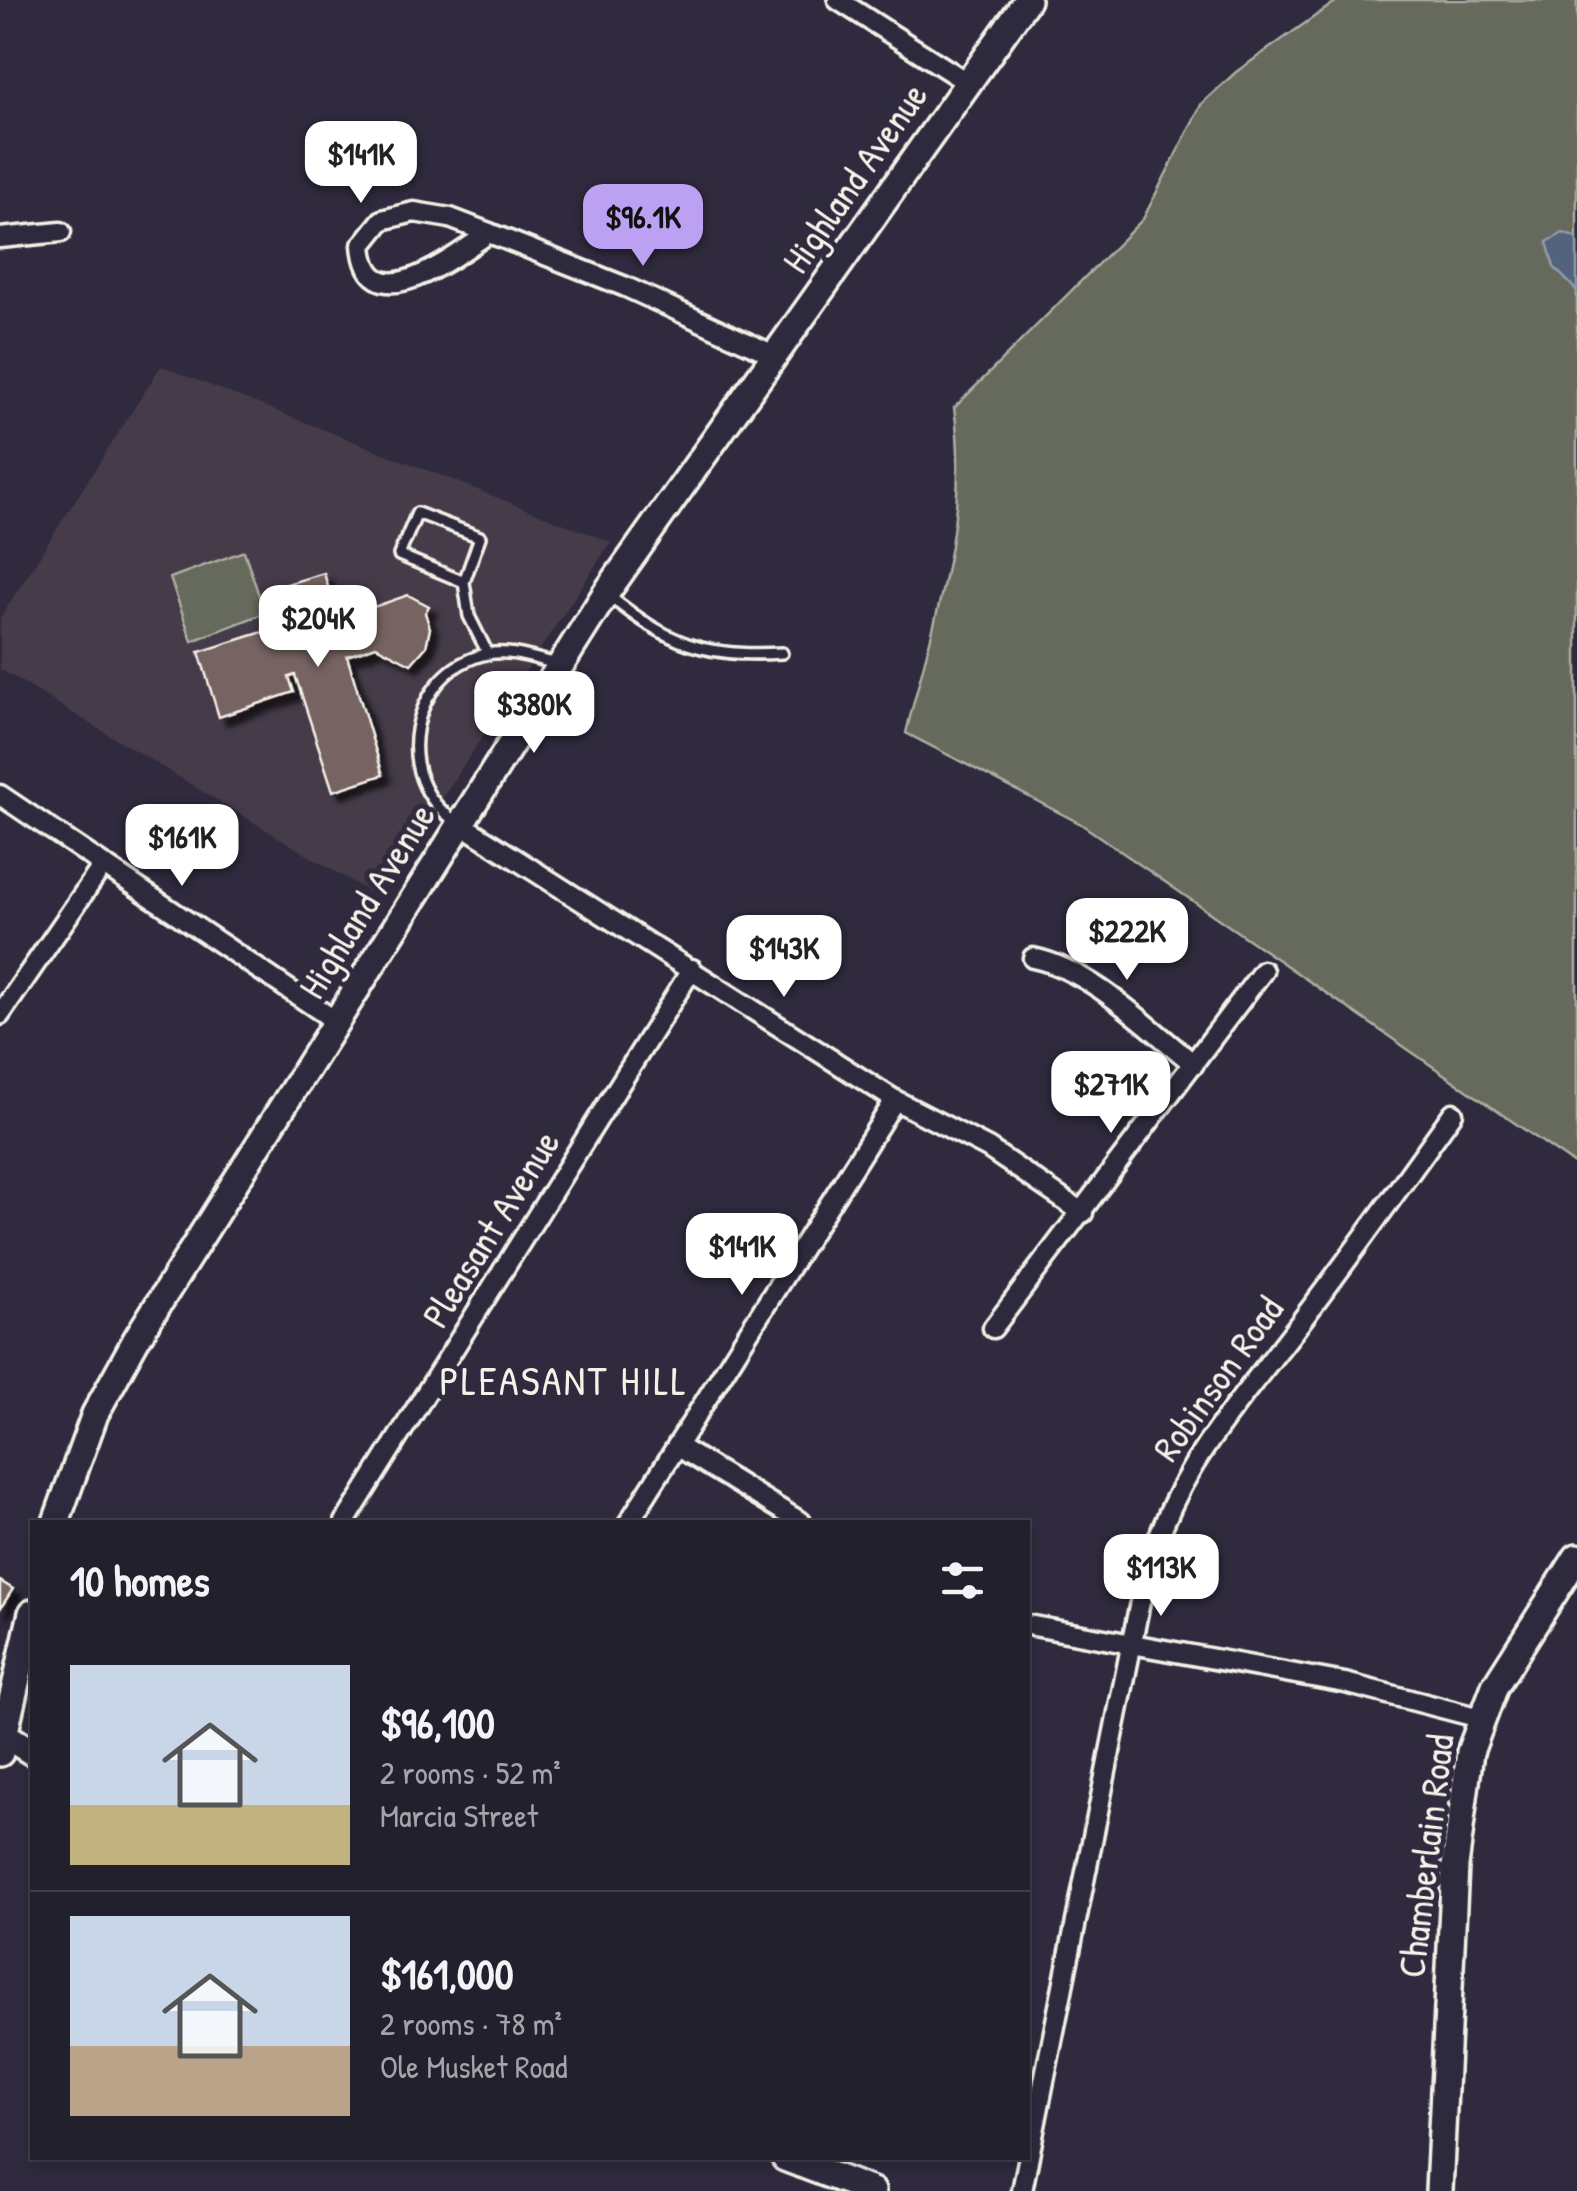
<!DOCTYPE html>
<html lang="en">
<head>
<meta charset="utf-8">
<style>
	:root { --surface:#23202e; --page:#2f2d3a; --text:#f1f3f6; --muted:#a3a3aa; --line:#403e4a; --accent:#bca0f2 }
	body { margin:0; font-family:"Patrick Hand",sans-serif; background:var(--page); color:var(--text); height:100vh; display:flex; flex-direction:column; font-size:38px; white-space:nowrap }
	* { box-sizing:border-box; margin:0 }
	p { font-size:32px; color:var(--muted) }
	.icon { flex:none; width:55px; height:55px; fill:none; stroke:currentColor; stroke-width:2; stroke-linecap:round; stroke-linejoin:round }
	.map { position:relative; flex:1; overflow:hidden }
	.details { position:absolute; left:30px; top:1520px; width:1000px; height:640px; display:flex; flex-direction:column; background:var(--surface); border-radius:0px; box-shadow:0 5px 15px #0003,0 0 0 2px var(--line) }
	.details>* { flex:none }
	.price { position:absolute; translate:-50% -85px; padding:0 22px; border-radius:20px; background:#fff; color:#222; font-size:32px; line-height:65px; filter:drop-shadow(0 2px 5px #0008) }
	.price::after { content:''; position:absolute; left:50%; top:60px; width:30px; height:22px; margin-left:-15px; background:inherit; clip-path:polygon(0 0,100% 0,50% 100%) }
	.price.current { background:var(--accent); color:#111 }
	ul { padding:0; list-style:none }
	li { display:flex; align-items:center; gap:30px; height:250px; padding:0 40px }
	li+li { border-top:2px solid var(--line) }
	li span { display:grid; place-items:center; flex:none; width:280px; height:200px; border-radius:0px; color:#555 }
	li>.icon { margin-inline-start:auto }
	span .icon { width:120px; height:120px; fill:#fffc; stroke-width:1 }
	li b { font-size:42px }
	h2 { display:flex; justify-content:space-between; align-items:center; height:120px; padding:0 40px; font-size:42px }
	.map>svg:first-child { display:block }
	.built { fill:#443b48 }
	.green { fill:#666a5c; stroke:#adaea2; stroke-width:2.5 }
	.water { fill:#53627d; stroke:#939ba8; stroke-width:2.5 }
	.building { fill:#766362; stroke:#f4f1e8; stroke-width:2.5; filter:url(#shadow) }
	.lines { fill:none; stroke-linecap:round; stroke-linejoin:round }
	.lane-casing { stroke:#f4f1e8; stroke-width:16 }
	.street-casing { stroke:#f4f1e8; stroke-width:25 }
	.secondary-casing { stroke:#f4f1e8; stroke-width:32 }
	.lane { stroke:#2f2a3d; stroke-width:9 }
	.street { stroke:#2f2a3d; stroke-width:18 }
	.secondary { stroke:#2f2a3d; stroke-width:25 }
	.labels { text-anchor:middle; stroke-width:10; stroke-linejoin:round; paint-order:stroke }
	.street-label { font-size:38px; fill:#f4f1e8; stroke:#2f2a3d }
	.neighbourhood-label { font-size:40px; letter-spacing:2.5px; fill:#f4f1e8; stroke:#2f2a3d }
</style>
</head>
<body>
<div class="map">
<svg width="1577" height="2191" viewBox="0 0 1577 2191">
	<defs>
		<filter id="shadow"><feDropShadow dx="8" dy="8" stdDeviation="2.5" flood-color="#0009"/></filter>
	</defs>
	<rect width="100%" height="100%" fill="#2f2a3d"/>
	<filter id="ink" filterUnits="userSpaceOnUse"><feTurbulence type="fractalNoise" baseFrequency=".01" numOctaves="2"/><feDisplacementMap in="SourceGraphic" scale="20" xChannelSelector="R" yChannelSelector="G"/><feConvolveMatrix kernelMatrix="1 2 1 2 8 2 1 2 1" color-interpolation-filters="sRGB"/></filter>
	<g filter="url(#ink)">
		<path class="built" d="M 161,366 L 611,542 L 377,897 L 0,669 L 0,618 Z"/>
		<g class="green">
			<path d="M 1338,0 L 1577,0 L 1577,1166 L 1081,824 L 906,733 C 932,627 971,518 954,408 L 1143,219 L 1202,103 L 1236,72 Z"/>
			<path d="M 244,551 L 265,613 L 192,641 L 170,578 Z"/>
		</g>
		<path class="water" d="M 1563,233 L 1577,238 L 1577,291 L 1554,267 L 1547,242 Z"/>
		<g class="building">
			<path d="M 324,573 L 331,597 L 306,606 L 313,628 L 408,595 L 429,606 L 425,613 L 430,628 L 426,647 L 411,664 L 376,646 L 347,656 L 383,775 L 333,791 L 295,675 L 289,677 L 294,692 L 219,717 L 199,652 L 295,622 L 292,611 L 272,618 L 263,591 Z"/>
			<path d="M 0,1581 L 13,1589 L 0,1609 Z"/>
		</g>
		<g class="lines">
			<defs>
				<g id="lane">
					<path d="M 464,582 L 399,555 L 417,513 L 480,537 L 464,582 L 469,616 L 488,654"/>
					<path d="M 608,595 C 669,644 704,658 782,653"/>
					<path d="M 457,822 C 389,781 409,670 487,654 C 509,649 536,659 557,664"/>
				</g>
				<g id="street">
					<path d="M 838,0 L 968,83"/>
					<path d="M 414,212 L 450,218 L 489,233 C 456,255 368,325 362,245 L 382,220 Z"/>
					<path d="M 489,233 L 626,287 L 774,355"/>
					<path d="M 0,238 L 61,232"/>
					<path d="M 0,795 L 337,1022"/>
					<path d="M 459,823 L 895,1100 L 988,1148 L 1083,1213"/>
					<path d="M 1033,958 C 1092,970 1148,1028 1194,1064"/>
					<path d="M 0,1015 L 103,865"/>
					<path d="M 993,1328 L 1263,971"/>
					<path d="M 677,1446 L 801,1522"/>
					<path d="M 345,1522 L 692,969"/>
					<path d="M 629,1522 L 895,1100"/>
					<path d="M 1028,1625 L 1345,1683 L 1480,1718"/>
					<path d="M 1022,2191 L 1143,1587 C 1173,1467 1234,1411 1305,1316 C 1356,1249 1404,1181 1453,1113"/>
				</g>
				<g id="secondary">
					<path d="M 56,1522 L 95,1414 L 137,1338 L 606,593 L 1027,0"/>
					<path d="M 0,1732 L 32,1752"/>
					<path d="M 0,1753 L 32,1613"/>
					<path d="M 785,2158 L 872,2191"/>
					<path d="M 1439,2191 L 1455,1866 L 1470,1752 L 1495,1686 L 1577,1557"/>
				</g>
			</defs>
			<use href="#lane" class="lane-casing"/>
			<use href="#street" class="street-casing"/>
			<use href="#secondary" class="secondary-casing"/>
			<use href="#lane" class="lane"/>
			<use href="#street" class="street"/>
			<use href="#secondary" class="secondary"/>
		</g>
	</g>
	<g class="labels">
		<g class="street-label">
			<text transform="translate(855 178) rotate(-55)" y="13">Highland Avenue</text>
			<text transform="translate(367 901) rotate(-58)" y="13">Highland Avenue</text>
			<text transform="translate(491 1229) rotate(-58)" y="13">Pleasant Avenue</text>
			<text transform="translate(1218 1379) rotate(-54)" y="13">Robinson Road</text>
			<text transform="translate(1426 1856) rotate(-83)" y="13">Chamberlain Road</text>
		</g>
		<g class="neighbourhood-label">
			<text x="564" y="1395">PLEASANT HILL</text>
		</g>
	</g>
</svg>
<b class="price" style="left:361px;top:206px">$141K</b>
<b class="price current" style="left:643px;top:269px">$96.1K</b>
<b class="price" style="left:318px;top:670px">$204K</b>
<b class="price" style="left:534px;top:756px">$380K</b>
<b class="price" style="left:182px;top:889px">$161K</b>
<b class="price" style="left:1127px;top:983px">$222K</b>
<b class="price" style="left:784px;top:1000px">$143K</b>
<b class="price" style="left:1111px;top:1136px">$271K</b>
<b class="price" style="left:742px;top:1298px">$141K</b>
<b class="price" style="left:1161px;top:1619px">$113K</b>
<section class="details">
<h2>10 homes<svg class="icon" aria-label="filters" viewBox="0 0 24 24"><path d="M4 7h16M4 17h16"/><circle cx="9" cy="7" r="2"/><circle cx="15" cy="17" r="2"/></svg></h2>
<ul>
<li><span style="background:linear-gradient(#c9d6e8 70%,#c2b280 0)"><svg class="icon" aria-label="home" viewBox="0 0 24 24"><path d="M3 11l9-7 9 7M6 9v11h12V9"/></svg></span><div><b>$96,100</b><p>2 rooms · 52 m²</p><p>Marcia Street</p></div></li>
<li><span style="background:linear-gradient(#c9d6e8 65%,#b9a48a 0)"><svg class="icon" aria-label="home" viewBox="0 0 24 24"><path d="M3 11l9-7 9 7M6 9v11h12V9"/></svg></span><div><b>$161,000</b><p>2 rooms · 78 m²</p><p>Ole Musket Road</p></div></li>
</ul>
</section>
</div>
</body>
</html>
